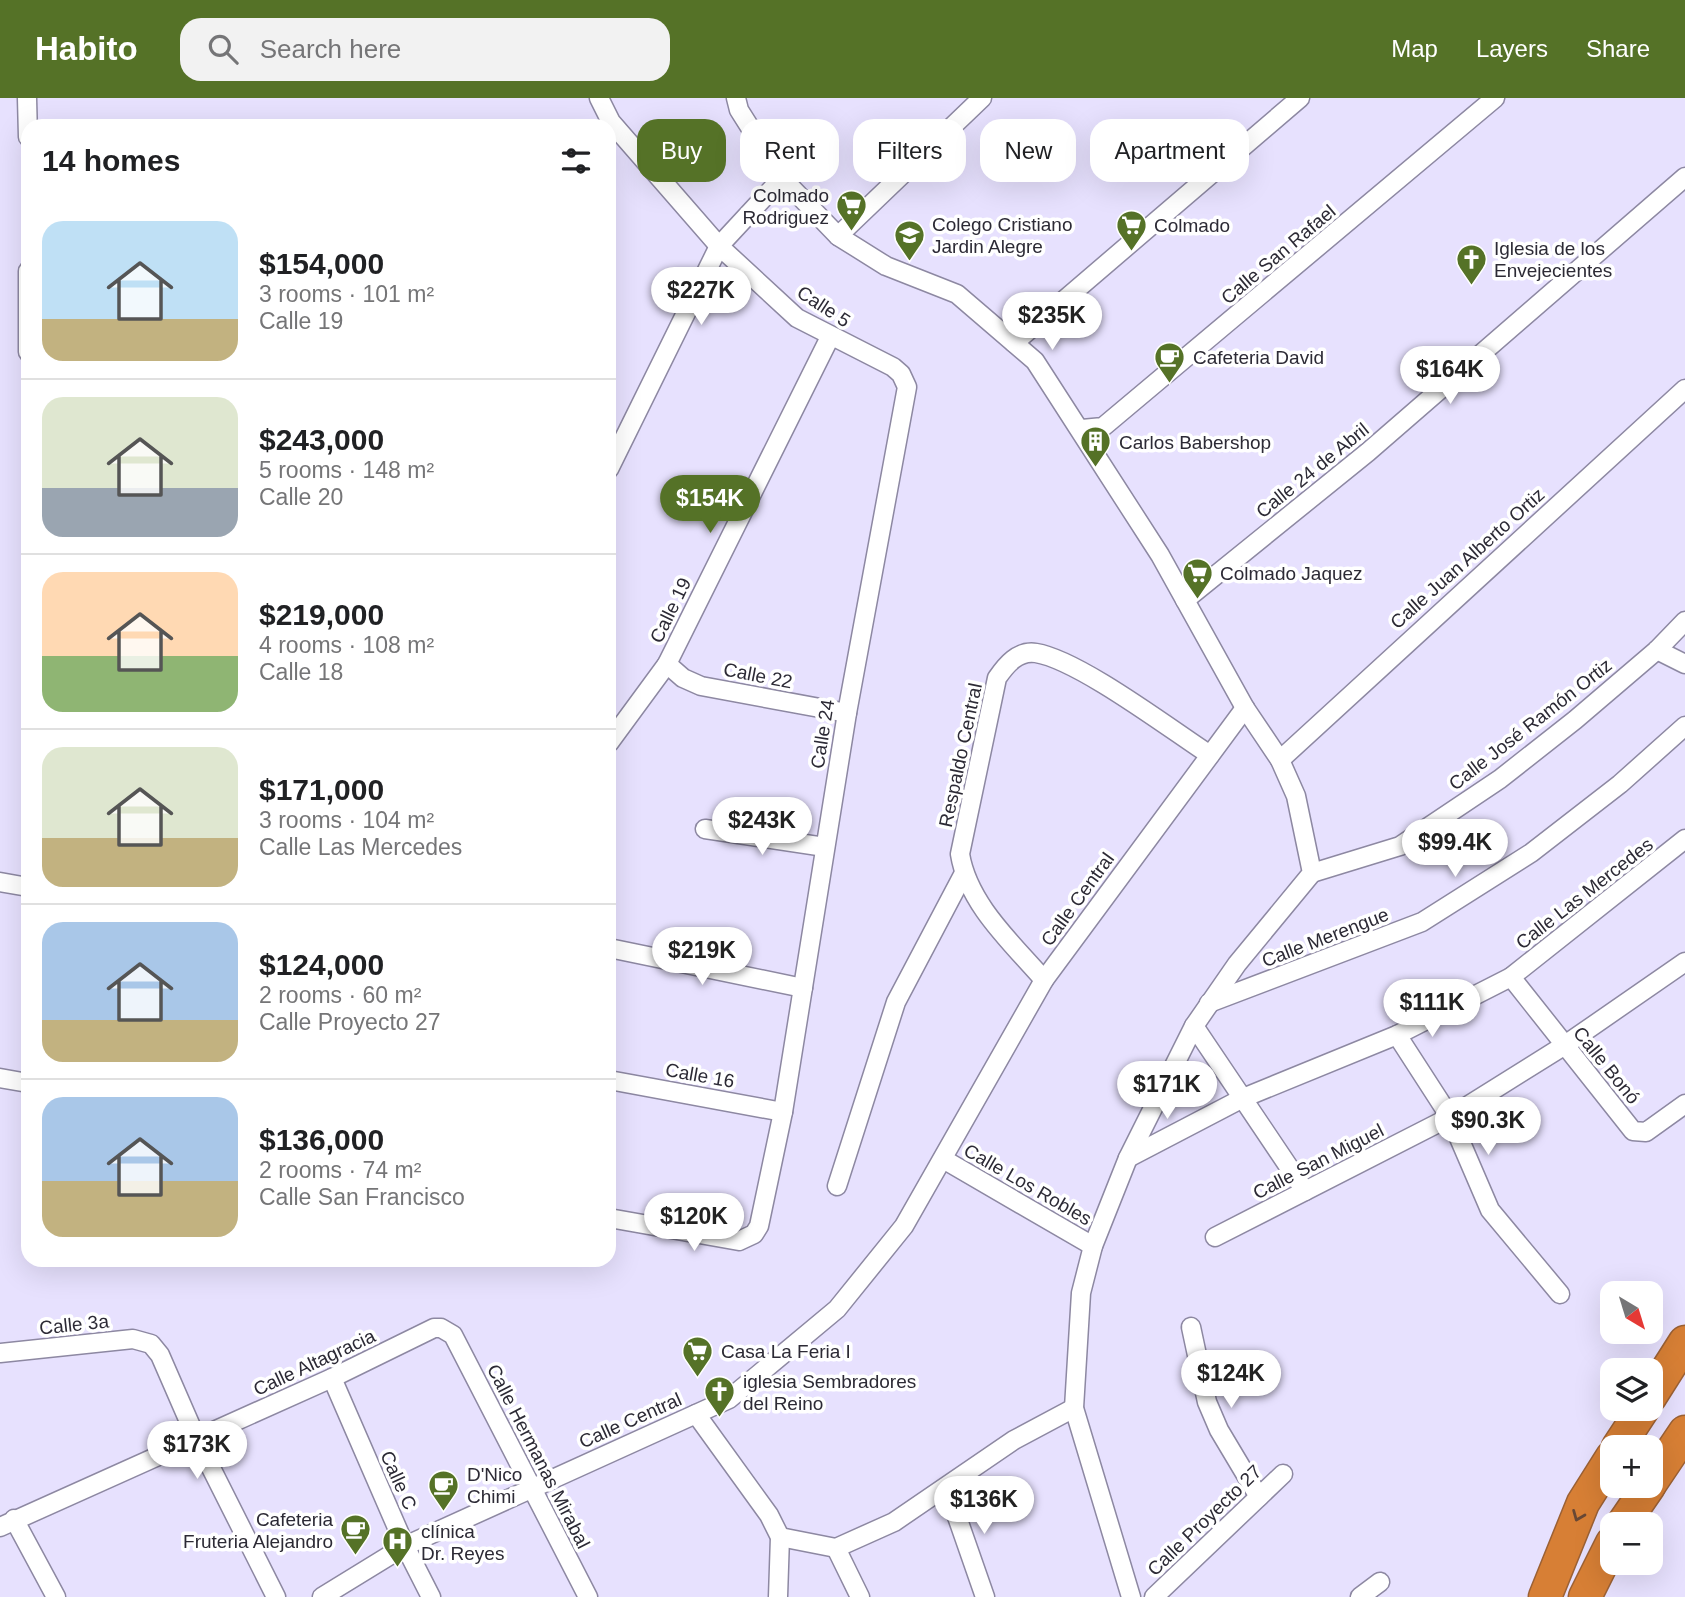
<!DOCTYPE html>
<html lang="en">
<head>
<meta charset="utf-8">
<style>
	:root { --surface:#fff; --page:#f2f2f2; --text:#202124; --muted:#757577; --line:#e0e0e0; --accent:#557227 }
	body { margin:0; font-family:Arial,sans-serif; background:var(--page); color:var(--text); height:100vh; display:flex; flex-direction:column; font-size:26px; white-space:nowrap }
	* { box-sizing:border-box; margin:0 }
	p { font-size:23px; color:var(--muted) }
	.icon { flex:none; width:38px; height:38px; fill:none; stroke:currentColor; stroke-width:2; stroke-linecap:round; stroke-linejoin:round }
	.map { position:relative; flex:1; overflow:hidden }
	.details { position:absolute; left:21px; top:21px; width:595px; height:1148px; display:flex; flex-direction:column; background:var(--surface); border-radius:21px; box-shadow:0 7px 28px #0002 }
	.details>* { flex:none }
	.guide { position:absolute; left:637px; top:21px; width:665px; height:63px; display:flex; gap:14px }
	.needle { width:46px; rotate:142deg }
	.controls { position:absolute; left:1600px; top:1183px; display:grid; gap:14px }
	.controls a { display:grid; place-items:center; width:63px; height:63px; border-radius:14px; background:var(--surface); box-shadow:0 7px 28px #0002; font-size:35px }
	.price { position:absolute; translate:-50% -60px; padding:0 16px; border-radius:24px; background:#fff; color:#222; font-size:23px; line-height:46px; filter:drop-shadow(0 2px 4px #0008) }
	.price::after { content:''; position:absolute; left:50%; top:42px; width:21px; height:16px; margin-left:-10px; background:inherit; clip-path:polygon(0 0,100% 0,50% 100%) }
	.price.active { background:var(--accent); color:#fff }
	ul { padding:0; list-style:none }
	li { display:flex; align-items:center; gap:21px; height:175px; padding:0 21px }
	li+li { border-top:2px solid var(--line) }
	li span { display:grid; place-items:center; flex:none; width:196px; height:140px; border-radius:21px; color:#555 }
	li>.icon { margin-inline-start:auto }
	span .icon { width:84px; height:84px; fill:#fffc; stroke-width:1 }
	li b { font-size:30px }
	h2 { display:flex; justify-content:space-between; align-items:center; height:84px; padding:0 21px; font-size:30px }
	.tag { padding:0 24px; border-radius:21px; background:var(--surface); box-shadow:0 7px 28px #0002; font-size:24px; line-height:63px }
	.tag.active { background:var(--accent); color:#fff }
	header { display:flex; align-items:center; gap:42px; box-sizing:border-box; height:98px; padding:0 35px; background:var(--accent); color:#fff }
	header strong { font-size:33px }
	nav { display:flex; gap:38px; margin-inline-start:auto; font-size:24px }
	.search { width:490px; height:63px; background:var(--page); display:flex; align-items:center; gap:18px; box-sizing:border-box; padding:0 24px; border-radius:21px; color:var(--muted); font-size:26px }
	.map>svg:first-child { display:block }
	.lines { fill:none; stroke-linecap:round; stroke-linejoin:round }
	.minor-casing { stroke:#8d88a2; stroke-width:21 }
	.motorway-casing { stroke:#9b6135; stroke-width:35 }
	.minor { stroke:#fff; stroke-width:18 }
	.motorway { stroke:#d77f35; stroke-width:32 }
	.oneway { stroke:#684835 }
	.labels { text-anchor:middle; stroke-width:7; stroke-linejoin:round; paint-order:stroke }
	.poi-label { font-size:19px; fill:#2c2a35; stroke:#fff; text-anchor:start }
	.street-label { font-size:19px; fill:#2c2a35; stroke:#fff }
</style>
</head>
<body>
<header>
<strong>Habito</strong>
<div class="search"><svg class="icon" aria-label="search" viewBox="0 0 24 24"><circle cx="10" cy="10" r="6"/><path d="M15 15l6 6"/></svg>Search here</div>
<nav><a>Map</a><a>Layers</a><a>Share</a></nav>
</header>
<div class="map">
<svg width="1685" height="1499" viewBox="0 0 1685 1499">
	<rect width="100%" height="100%" fill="#e7e1fe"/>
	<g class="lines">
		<defs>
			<g id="minor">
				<path d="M 27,0 L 28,39"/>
				<path d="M 599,0 L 611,24 L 719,148 L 797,220 L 893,269 L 901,276 L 907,289 L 847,615 L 783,1014 L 759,1128 L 754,1136 L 739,1143 L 609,1120"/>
				<path d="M 736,0 L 739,12 L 782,80 L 838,138 L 886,168 L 957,196 L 1035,263 L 1160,457 L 1245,610 L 1280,662 L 1296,698 L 1312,775 L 1237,866 L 1194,928 L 1128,1060 L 1093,1148 L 1081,1195 L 1074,1310 L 1131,1499"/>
				<path d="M 838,138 L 982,0"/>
				<path d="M 28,173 L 28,254"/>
				<path d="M 1014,245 L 1300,0"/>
				<path d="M 1082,331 L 1103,329 L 1495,0"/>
				<path d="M 609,371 L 719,148 L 782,80"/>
				<path d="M 1185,502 L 1368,354 L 1685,79"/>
				<path d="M 1657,552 L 1685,566"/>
				<path d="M 667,566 L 683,580 L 701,588 L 847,615"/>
				<path d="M 609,645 L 667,566 L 830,239"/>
				<path d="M 1280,662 L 1685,291"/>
				<path d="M 705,731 L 825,749"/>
				<path d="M 1312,775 L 1400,748 L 1500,681 L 1575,622 L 1657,552 L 1685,523"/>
				<path d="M 0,784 L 28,789"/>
				<path d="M 609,850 L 803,890"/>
				<path d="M 1511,879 L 1633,1033 L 1646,1034 L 1685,1006"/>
				<path d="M 1044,882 C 1012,845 968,806 960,756 L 997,580 C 1006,567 1018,552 1036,555 C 1079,562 1170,631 1210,657"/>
				<path d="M 1209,905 L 1422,824 L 1531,755 L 1620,686 L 1685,628"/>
				<path d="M 1194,928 L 1305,1093"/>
				<path d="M 1397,937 L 1450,1019 L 1490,1112 L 1560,1196"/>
				<path d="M 0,980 L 28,985"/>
				<path d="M 609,982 L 783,1014"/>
				<path d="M 1128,1060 L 1243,1000 L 1397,937 L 1511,879 L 1685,741"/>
				<path d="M 943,1061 L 1093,1148"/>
				<path d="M 837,1088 L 896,904 L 963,777"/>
				<path d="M 1215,1139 L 1450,1019 L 1565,947 L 1685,864"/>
				<path d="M 1191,1229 L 1207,1304 L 1219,1332 L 1259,1399"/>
				<path d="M 0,1255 L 133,1241 L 151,1246 L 160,1257 L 197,1342 L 276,1499"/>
				<path d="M 332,1280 L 405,1448 L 431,1499"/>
				<path d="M 696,1316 L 769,1417 L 780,1439 L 778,1499"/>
				<path d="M 947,1390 L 985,1499"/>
				<path d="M 14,1421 L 56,1499"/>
				<path d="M 0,1429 L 332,1280 L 434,1230 L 441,1230 L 453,1237 L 588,1499"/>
				<path d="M 780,1439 L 836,1450 L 894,1424 L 1014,1342 L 1074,1310"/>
				<path d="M 836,1450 L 860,1499"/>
				<path d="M 322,1499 L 405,1448 L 729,1301 L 837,1211 L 904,1128 L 1044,882 L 1245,610"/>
				<path d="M 1154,1499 L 1283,1376"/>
				<path d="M 1360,1499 L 1380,1484"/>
			</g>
			<g id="motorway">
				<path d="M 1650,1299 L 1685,1244"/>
				<path d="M 1618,1349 L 1643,1311"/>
				<path d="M 1650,1386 L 1685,1334"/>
				<path d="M 1623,1426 L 1649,1388"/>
				<path d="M 1545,1499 L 1583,1405 L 1612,1359"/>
				<path d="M 1585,1499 L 1612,1445"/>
			</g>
		</defs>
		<use href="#minor" class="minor-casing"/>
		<use href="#motorway" class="motorway-casing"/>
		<use href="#minor" class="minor"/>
		<use href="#motorway" class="motorway"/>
	</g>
	<defs><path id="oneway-chevron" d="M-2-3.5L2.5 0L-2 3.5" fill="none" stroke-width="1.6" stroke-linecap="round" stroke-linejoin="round" transform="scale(1.75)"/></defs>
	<use class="oneway" href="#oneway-chevron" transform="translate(1578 1418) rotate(112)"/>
	<defs>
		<symbol id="supermarket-pin" viewBox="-11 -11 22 30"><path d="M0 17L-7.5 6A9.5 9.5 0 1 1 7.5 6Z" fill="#557227" stroke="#fff"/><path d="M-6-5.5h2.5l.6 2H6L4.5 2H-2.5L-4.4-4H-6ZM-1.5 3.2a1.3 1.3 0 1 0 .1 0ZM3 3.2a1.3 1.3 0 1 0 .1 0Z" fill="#fff"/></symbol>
		<symbol id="school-pin" viewBox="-11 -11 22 30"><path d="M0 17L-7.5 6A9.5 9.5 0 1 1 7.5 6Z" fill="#557227" stroke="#fff"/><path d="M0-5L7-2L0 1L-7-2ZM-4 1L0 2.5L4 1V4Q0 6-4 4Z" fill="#fff"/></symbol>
		<symbol id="church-pin" viewBox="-11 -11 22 30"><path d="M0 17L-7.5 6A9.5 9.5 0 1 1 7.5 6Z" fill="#557227" stroke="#fff"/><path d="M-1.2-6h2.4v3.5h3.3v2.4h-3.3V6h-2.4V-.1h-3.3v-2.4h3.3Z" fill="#fff"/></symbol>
		<symbol id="cafe-pin" viewBox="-11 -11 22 30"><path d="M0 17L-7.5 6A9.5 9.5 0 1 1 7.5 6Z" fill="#557227" stroke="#fff"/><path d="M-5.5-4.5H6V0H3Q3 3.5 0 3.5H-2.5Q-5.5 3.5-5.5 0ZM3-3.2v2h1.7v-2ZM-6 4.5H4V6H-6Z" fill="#fff"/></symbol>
		<symbol id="building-pin" viewBox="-11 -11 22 30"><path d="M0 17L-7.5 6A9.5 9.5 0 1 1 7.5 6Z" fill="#557227" stroke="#fff"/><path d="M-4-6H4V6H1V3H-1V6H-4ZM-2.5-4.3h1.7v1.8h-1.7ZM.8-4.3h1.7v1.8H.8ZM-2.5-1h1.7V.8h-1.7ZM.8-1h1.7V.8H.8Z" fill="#fff"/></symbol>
		<symbol id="hospital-pin" viewBox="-11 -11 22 30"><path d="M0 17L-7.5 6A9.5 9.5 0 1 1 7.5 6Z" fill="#557227" stroke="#fff"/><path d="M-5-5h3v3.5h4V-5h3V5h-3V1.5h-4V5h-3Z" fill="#fff"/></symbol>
	</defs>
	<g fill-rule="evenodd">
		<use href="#supermarket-pin" x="834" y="90" width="35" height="47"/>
		<use href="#supermarket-pin" x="1114" y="110" width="35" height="47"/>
		<use href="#school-pin" x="892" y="120" width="35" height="47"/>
		<use href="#church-pin" x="1454" y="144" width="35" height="47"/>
		<use href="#cafe-pin" x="1152" y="242" width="35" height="47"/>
		<use href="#building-pin" x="1078" y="326" width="35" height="47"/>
		<use href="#supermarket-pin" x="1180" y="458" width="35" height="47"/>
		<use href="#supermarket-pin" x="680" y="1236" width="35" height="47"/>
		<use href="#church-pin" x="702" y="1276" width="35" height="47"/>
		<use href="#cafe-pin" x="426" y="1370" width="35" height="47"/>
		<use href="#cafe-pin" x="338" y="1414" width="35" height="47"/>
		<use href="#hospital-pin" x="380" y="1426" width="35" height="47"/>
	</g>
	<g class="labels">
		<g class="poi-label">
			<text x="829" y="104" text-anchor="end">Colmado<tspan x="829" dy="22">Rodriguez</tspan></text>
			<text x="932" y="133">Colego Cristiano<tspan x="932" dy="22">Jardin Alegre</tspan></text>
			<text x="1154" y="134">Colmado</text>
			<text x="1494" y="157">Iglesia de los<tspan x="1494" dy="22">Envejecientes</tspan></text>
			<text x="1193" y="266">Cafeteria David</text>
			<text x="1119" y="351">Carlos Babershop</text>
			<text x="1220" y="482">Colmado Jaquez</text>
			<text x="721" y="1260">Casa La Feria I</text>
			<text x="743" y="1290">iglesia Sembradores<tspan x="743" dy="22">del Reino</tspan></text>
			<text x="467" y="1383">D'Nico<tspan x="467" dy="22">Chimi</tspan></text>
			<text x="333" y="1428" text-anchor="end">Cafeteria<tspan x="333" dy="22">Fruteria Alejandro</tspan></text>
			<text x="421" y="1440">clínica<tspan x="421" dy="22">Dr. Reyes</tspan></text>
		</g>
		<g class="street-label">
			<text transform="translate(1278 156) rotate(-40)" y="7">Calle San Rafael</text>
			<text transform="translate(824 208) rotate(33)" y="7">Calle 5</text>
			<text transform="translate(1312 372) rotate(-39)" y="7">Calle 24 de Abril</text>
			<text transform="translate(1467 460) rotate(-42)" y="7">Calle Juan Alberto Ortiz</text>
			<text transform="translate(670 512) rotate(-64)" y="7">Calle 19</text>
			<text transform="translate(758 577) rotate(11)" y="7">Calle 22</text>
			<text transform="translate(1530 626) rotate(-38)" y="7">Calle José Ramón Ortiz</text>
			<text transform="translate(822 636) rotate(-81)" y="7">Calle 24</text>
			<text transform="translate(960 657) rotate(-78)" y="7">Respaldo Central</text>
			<text transform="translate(1584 795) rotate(-38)" y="7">Calle Las Mercedes</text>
			<text transform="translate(1077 801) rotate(-54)" y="7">Calle Central</text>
			<text transform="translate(1325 839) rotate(-21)" y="7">Calle Merengue</text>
			<text transform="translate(1607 967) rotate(51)" y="7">Calle Bonó</text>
			<text transform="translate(700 977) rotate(10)" y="7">Calle 16</text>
			<text transform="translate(1318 1063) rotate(-27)" y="7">Calle San Miguel</text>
			<text transform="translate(1028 1086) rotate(30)" y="7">Calle Los Robles</text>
			<text transform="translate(74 1226) rotate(-6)" y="7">Calle 3a</text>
			<text transform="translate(314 1264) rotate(-25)" y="7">Calle Altagracia</text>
			<text transform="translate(630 1322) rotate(-24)" y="7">Calle Central</text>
			<text transform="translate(539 1358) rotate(63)" y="7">Calle Hermanas Mirabal</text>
			<text transform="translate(399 1382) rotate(66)" y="7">Calle C</text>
			<text transform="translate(1204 1422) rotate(-44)" y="7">Calle Proyecto 27</text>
		</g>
	</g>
</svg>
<div class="controls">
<a><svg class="needle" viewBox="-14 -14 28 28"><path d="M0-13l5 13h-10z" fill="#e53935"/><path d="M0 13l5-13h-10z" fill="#757577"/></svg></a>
<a><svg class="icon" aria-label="layers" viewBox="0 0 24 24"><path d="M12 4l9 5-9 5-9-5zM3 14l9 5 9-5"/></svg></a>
<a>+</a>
<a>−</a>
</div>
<b class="price" style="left:701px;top:229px">$227K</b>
<b class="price" style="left:1052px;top:254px">$235K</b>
<b class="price" style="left:1450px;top:308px">$164K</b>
<b class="price active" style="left:710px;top:437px">$154K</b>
<b class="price" style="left:762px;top:759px">$243K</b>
<b class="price" style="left:1455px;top:781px">$99.4K</b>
<b class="price" style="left:702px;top:889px">$219K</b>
<b class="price" style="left:1432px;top:941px">$111K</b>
<b class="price" style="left:1167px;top:1023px">$171K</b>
<b class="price" style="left:1488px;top:1059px">$90.3K</b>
<b class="price" style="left:694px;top:1155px">$120K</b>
<b class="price" style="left:1231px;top:1312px">$124K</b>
<b class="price" style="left:197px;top:1383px">$173K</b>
<b class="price" style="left:984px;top:1438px">$136K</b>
<div class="guide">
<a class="tag active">Buy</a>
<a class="tag">Rent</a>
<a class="tag">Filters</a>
<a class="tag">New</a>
<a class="tag">Apartment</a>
</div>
<section class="details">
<h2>14 homes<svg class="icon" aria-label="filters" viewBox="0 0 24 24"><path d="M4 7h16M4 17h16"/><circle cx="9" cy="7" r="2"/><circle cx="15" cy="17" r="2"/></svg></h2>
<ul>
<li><span style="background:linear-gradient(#bfe0f5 70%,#c2b280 0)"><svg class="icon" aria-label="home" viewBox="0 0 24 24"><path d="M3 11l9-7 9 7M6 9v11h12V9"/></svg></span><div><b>$154,000</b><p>3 rooms · 101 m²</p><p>Calle 19</p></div></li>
<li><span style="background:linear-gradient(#dfe7d0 65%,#9aa5b1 0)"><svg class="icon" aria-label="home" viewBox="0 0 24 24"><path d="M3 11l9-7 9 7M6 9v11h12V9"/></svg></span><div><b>$243,000</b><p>5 rooms · 148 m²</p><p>Calle 20</p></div></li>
<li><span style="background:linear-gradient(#ffd9b3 60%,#8fb573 0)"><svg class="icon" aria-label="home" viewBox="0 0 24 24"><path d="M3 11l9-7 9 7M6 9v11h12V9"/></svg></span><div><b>$219,000</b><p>4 rooms · 108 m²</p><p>Calle 18</p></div></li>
<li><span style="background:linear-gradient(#dfe7d0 65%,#c2b280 0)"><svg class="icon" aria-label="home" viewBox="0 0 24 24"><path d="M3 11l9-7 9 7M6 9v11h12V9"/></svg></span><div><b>$171,000</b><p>3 rooms · 104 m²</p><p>Calle Las Mercedes</p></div></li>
<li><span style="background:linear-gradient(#a9c7e8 70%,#c2b280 0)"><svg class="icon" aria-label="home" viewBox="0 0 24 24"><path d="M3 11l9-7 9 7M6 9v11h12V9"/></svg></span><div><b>$124,000</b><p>2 rooms · 60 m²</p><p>Calle Proyecto 27</p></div></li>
<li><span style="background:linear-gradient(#a9c7e8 60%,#c2b280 0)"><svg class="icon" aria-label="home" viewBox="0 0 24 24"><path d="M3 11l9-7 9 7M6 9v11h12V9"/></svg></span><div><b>$136,000</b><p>2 rooms · 74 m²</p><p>Calle San Francisco</p></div></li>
</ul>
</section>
</div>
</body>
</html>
